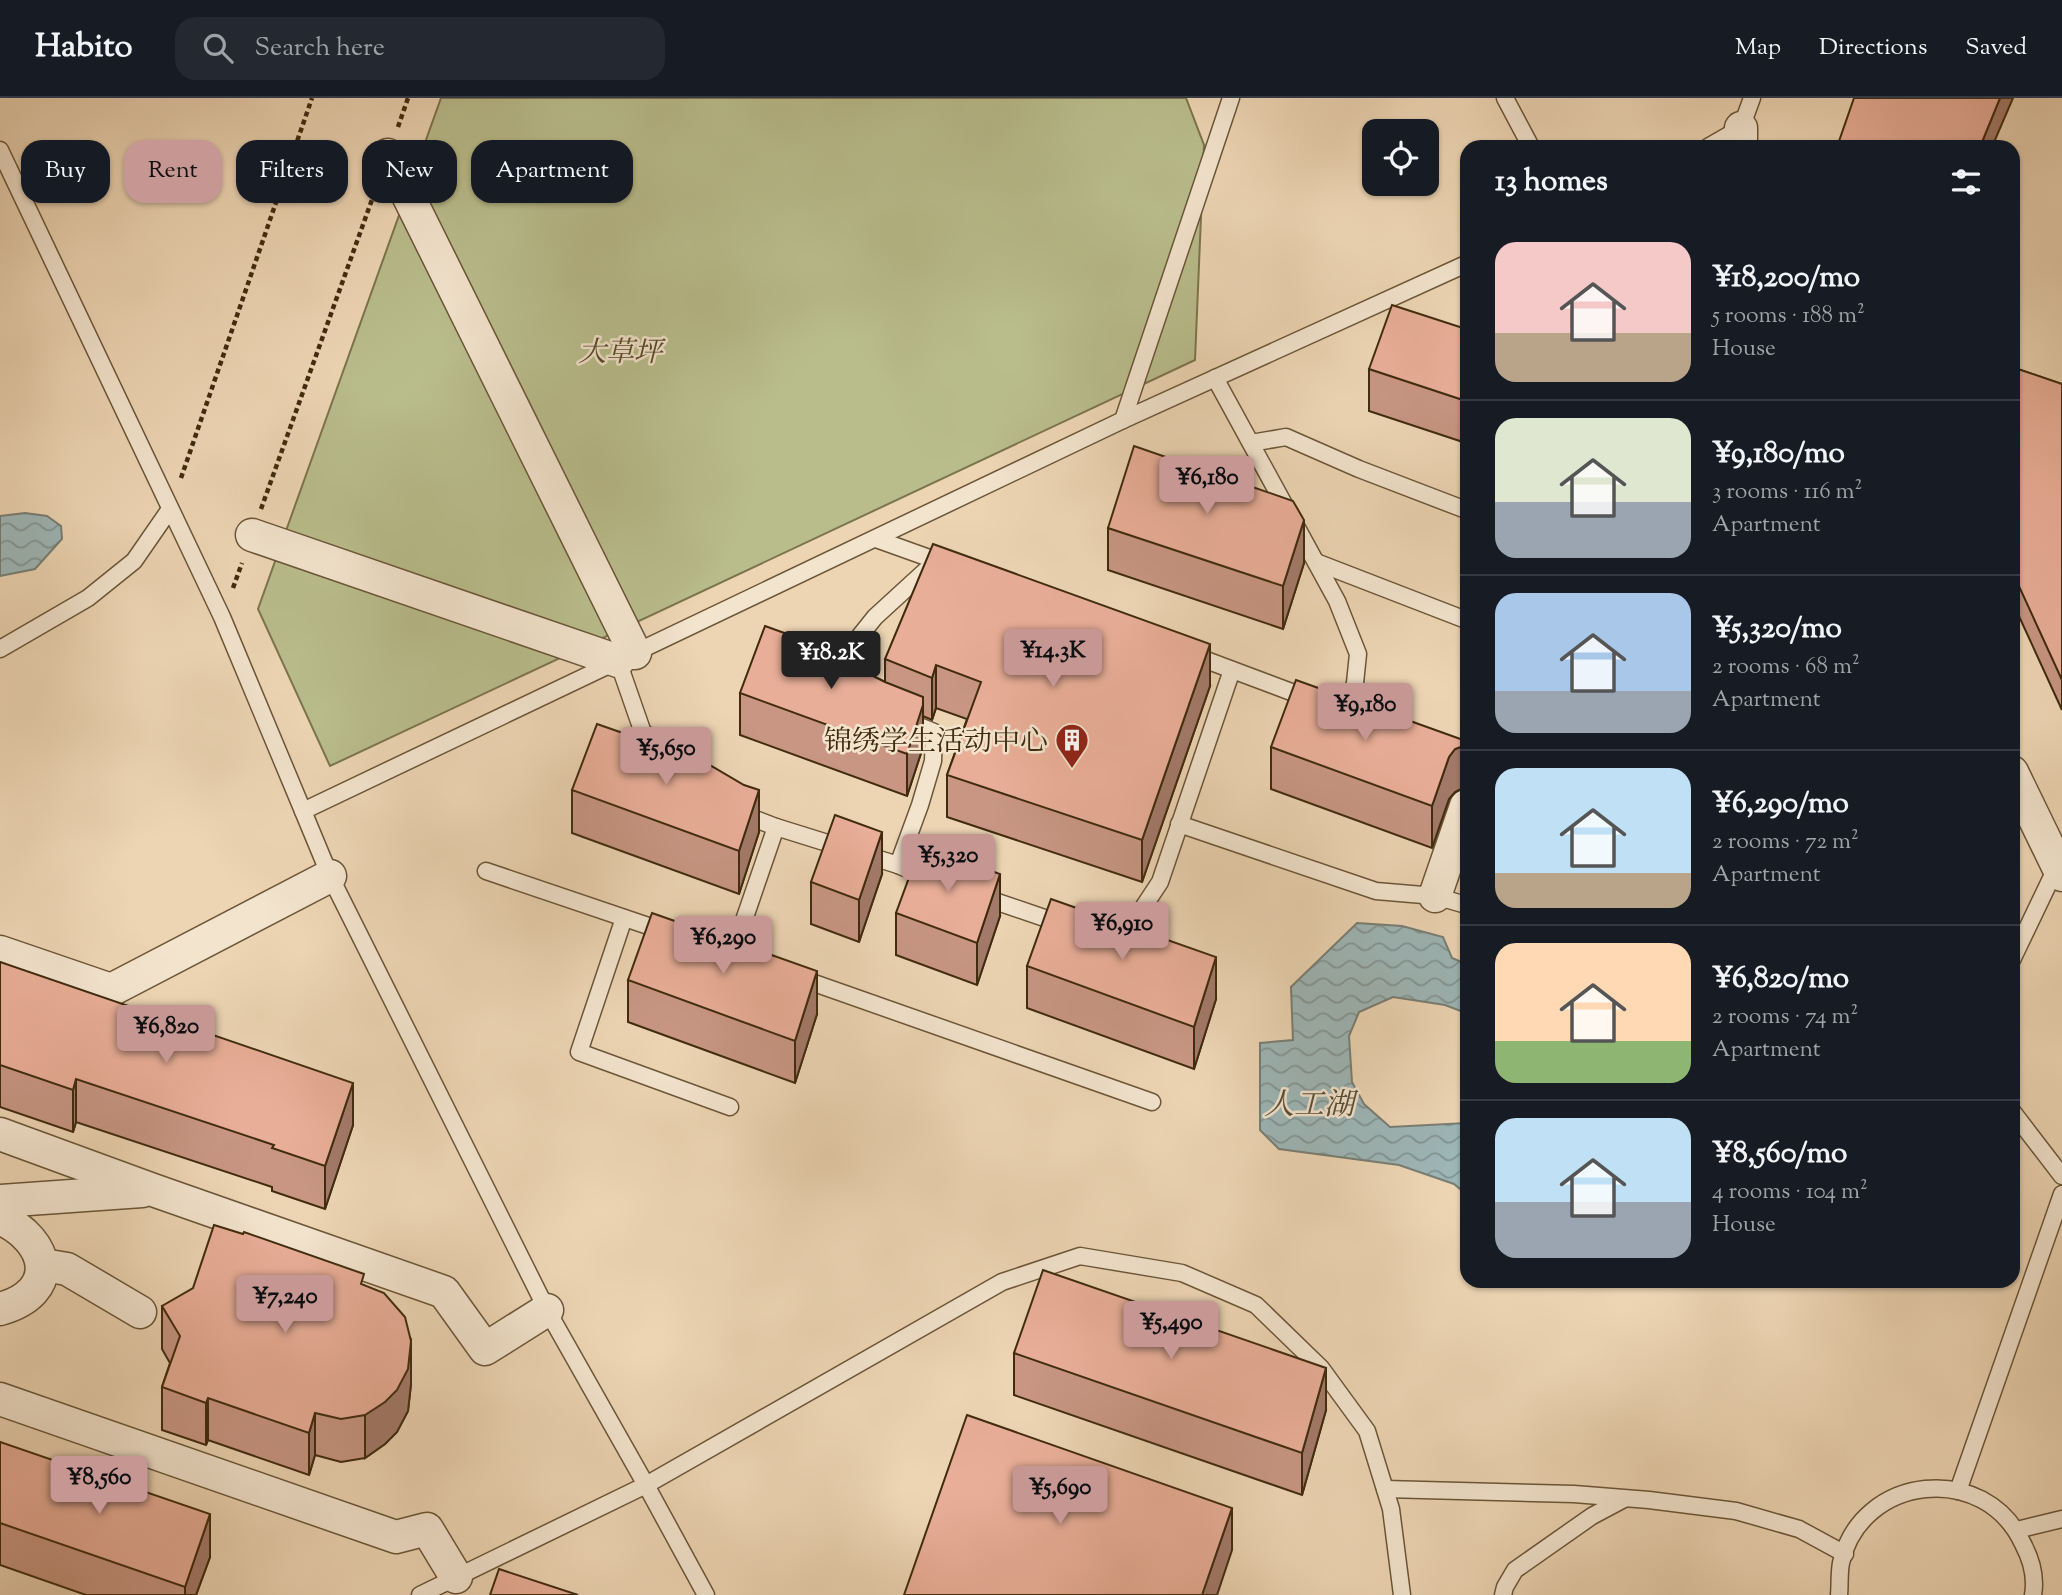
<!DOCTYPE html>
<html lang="en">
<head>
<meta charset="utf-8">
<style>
	:root { --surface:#171b24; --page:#242831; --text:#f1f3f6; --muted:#9ea1a6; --line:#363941; --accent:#c59692 }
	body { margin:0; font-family:"Sorts Mill Goudy","Noto Serif SC",serif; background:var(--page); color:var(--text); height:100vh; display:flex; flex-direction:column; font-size:26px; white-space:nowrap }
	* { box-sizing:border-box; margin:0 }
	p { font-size:23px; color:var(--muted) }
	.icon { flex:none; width:38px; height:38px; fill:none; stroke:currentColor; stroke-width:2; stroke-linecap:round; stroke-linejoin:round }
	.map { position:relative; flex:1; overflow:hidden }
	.details { position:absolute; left:1460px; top:42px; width:560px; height:1148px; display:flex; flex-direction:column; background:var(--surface); border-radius:21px; box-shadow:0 2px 5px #0004 }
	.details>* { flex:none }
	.guide { position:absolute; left:21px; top:42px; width:665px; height:63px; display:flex; gap:14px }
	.controls { position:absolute; left:1362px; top:21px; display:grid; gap:14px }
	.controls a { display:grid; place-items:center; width:77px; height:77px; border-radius:14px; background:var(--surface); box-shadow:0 2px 5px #0004; font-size:35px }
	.price { position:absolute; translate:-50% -60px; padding:0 16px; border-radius:7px; background:var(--accent); color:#111; font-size:23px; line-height:46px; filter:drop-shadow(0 2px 4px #0008) }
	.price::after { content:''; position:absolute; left:50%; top:42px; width:21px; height:16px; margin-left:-10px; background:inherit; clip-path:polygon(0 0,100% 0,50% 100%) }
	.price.current { background:#222; color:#fff }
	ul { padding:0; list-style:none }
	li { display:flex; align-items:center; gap:21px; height:175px; padding:0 35px }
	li+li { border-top:2px solid var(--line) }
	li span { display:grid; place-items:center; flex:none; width:196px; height:140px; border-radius:21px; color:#555 }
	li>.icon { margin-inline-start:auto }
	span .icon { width:84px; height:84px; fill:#fffc; stroke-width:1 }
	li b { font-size:30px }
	h2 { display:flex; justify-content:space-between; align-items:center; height:84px; padding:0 35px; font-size:30px }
	.chip { padding:0 24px; border-radius:21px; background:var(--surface); box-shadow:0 2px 5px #0004; font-size:24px; line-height:63px }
	.chip.current { background:var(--accent); color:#111 }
	header { display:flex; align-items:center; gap:42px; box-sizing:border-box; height:98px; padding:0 35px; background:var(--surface); border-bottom:2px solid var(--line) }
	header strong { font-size:33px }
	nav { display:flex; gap:38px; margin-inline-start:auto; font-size:24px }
	.search { width:490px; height:63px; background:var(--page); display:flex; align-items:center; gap:18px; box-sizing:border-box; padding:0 24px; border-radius:21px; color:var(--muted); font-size:26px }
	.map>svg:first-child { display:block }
	.green { fill:#b9bd8c; stroke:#7c744e; stroke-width:2 }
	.water { fill:url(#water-waves); stroke:#787e74; stroke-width:2 }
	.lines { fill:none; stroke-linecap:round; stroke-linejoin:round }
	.lane-casing { stroke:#6b5638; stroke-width:19 }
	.street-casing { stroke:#6b5638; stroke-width:35 }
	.path { stroke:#402b0f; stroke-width:4.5; stroke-dasharray:5 3.5; stroke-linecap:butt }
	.lane { stroke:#f3e4ce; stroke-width:16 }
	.street { stroke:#f3e4ce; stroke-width:32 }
	.wall { fill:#c89683; stroke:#402b0f; stroke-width:2 }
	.shaded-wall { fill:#a37a6a; stroke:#402b0f; stroke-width:2 }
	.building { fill:#e9ae98; stroke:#402b0f; stroke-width:2 }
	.labels { text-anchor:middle; stroke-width:5; stroke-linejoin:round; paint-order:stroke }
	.park-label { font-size:28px; font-style:italic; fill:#584828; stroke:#f3e4ce }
	.poi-label { font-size:28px; fill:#402b0f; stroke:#f3e4ce; text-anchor:end }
	.water-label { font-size:30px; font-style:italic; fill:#574e39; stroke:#f3e4ce }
</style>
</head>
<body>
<header>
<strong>Habito</strong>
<div class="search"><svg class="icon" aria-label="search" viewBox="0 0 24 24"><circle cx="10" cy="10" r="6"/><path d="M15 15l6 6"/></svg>Search here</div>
<nav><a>Map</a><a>Directions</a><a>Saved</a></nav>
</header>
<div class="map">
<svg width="2062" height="1497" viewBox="0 0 2062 1497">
	<defs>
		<pattern id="water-waves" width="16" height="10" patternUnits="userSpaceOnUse" patternTransform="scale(1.75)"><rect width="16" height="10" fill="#9db6b7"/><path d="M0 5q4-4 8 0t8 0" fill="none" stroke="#819493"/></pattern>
	</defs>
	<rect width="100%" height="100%" fill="#edd5b4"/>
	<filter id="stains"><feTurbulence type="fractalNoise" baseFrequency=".00286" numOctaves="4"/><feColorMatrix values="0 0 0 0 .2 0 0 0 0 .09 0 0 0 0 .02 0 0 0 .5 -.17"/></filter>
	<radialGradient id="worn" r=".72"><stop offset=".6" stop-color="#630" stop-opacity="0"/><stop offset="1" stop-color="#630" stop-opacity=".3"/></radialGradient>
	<path class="green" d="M 441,0 L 1186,0 L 1204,47 L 1195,262 L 330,668 L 258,511 Z"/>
	<g class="water">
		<path d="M 25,415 L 47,418 L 61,428 L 62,441 L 35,471 L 0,478 L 0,418 Z"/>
		<path d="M 1357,825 L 1402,828 L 1443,839 L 1452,860 L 1466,866 L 1466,915 L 1445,907 L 1393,899 L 1359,914 L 1349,938 L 1352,984 L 1364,1006 L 1390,1029 L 1466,1025 L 1466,1096 L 1454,1086 L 1399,1067 L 1279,1051 L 1260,1032 L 1260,945 L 1293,942 L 1291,889 Z"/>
	</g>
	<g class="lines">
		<defs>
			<g id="lane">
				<path d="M 1505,0 L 1531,49"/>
				<path d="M 1708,49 L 1741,30 L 1752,0"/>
				<path d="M 0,52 L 222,519 L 303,713 L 1123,322 L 1466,166"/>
				<path d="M 1215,280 L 1337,503 L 1358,556 L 1355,585 L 1345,614"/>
				<path d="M 1123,322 L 1231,0"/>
				<path d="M 1251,345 L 1286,339 L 1359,371 L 1466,412"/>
				<path d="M 876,441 L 946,466"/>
				<path d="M 1316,464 L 1466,522"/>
				<path d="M 0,551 L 88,500 L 134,463 L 170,411"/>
				<path d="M 1190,556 L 1310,601"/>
				<path d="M 618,563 L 642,632 L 665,661"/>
				<path d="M 844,584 L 841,577 L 855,544 L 875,519 L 934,465"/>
				<path d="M 303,713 L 330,778 L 547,1212 L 646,1387 L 420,1497"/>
				<path d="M 742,716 L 776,729 L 898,767 L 929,780"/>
				<path d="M 1179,726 L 1376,793 L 1435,798 L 1466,807"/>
				<path d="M 898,767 L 920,707 L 933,663 L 934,634 L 904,622"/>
				<path d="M 486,773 L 666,834"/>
				<path d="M 980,798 L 1062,826"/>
				<path d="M 624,820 L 579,954 L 730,1009"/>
				<path d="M 1113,837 L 1127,834 L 1160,784 L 1232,572"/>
				<path d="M 732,857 L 776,729"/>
				<path d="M 2012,862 L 2057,768"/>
				<path d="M 797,879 L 1152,1004"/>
				<path d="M 2012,1013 L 2062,1078"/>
				<path d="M 1385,1391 L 1574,1396 L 1649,1402 L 1736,1413 L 1799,1431 L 1845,1456"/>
				<path d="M 1958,1393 L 2062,1096"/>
				<path d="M 2017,1432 L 2062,1421"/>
				<path d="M 706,1497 L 646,1387 L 1002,1184 L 1080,1158 L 1182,1175 L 1256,1207 L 1321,1270 L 1367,1333 L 1391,1411 L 1402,1497"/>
				<path d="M 1503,1497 L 1505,1489 L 1515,1472 L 1592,1418 L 1624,1401"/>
				<path d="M 1839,1497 C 1840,1487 1839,1475 1841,1465 C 1861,1376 1985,1363 2023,1446 C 2031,1461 2036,1480 2033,1497"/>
			</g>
			<g id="street">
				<path d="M 1741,49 L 1741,30"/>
				<path d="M 388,57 L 635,555"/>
				<path d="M 252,437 L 618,563"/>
				<path d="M 2012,674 L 2062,777"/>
				<path d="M 1435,798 L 1466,708"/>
				<path d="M 0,854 L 111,892 L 330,778"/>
				<path d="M 0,1036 L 153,1092 L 444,1194 L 485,1251 L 547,1212"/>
				<path d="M 0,1103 L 142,1093"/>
				<path d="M 0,1120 C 50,1143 61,1194 0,1211"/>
				<path d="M 43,1167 L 67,1171 L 140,1214"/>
				<path d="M 0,1301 L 396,1439 L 427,1431 L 456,1479"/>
			</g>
		</defs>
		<use href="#lane" class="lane-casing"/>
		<use href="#street" class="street-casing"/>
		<g class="path">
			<path d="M 398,29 L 408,0"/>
			<path d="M 181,380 L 312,0"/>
			<path d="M 261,411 L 374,96"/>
			<path d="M 233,490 L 242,465"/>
		</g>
		<use href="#lane" class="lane"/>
		<use href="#street" class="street"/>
	</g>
	<g class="wall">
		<path d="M 1466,231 L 1466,345 L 1369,313 L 1369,271 Z"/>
		<path d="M 2012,269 L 2062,286 L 2062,612 L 2012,503 Z"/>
		<path d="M 1108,430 L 1304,465 L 1283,531 L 1108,472 Z"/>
		<path d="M 885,561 L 1210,588 L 1142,784 L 947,719 L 947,677 L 967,621 L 936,610 L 932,622 L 923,618 L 923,649 L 907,698 L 740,637 L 740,595 L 843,563 L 885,584 Z"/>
		<path d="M 1466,643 L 1466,690 L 1463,690 L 1455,694 L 1449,701 L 1432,750 L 1271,691 L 1271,649 Z"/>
		<path d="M 572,692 L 759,734 L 739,796 L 572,735 Z"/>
		<path d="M 882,776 L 859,844 L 811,826 L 811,784 Z"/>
		<path d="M 896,815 L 1000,818 L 977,887 L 896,857 Z"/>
		<path d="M 0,864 L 353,1027 L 325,1111 L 272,1093 L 272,1089 L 76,1024 L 73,1034 L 0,1009 Z"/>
		<path d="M 1027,868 L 1216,901 L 1194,971 L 1027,910 Z"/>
		<path d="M 628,882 L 817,916 L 795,985 L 628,924 Z"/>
		<path d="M 364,1187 L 411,1286 L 408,1313 L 397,1334 L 385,1346 L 365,1360 L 341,1364 L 315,1357 L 309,1377 L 208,1342 L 206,1347 L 162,1332 L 162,1289 L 170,1265 L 162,1251 L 162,1208 Z"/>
		<path d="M 1014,1255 L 1326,1312 L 1302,1397 L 1014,1297 Z"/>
		<path d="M 0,1344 L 210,1459 L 196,1497 L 86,1497 L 0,1467 Z"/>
	</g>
	<g class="shaded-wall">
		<path d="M 2000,0 L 2013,0 L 1992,49 L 1980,49 Z"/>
		<path d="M 1304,422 L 1304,465 L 1283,531 L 1283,488 Z"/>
		<path d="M 1210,546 L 1210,588 L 1142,784 L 1142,742 Z"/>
		<path d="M 936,567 L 936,610 L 932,622 L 932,580 Z"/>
		<path d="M 923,599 L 923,649 L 907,698 L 907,656 Z"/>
		<path d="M 1463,648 L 1463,690 L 1455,694 L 1449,701 L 1432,750 L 1432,708 L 1449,659 L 1455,651 Z"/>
		<path d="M 759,692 L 759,734 L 739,796 L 739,753 Z"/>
		<path d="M 882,734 L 882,776 L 859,844 L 859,802 Z"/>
		<path d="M 1000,776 L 1000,818 L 977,887 L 977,845 Z"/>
		<path d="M 1216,859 L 1216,901 L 1194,971 L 1194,929 Z"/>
		<path d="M 817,873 L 817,916 L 795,985 L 795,943 Z"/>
		<path d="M 76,981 L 76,1024 L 73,1034 L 73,992 Z"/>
		<path d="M 353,985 L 353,1027 L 325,1111 L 325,1068 Z"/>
		<path d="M 411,1243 L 411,1286 L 408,1313 L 397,1334 L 385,1346 L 365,1360 L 365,1317 Z"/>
		<path d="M 1326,1270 L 1326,1312 L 1302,1397 L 1302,1355 Z"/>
		<path d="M 208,1300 L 208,1342 L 206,1347 L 206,1305 Z"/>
		<path d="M 315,1315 L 315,1357 L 309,1377 L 309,1335 Z"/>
		<path d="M 1232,1410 L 1232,1452 L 1217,1497 L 1202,1497 Z"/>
		<path d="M 210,1416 L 210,1459 L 196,1497 L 185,1497 L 185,1489 Z"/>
	</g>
	<g class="building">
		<path d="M 1854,0 L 2000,0 L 1980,49 L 1837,49 Z"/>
		<path d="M 1392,207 L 1466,231 L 1466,303 L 1369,271 Z"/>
		<path d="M 2012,269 L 2062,286 L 2062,582 L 2012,473 Z"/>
		<path d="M 1134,348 L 1293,403 L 1304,422 L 1283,488 L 1108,430 Z"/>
		<path d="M 933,446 L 1210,546 L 1142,742 L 947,677 L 981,584 L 936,567 L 932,580 L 885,561 Z"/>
		<path d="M 765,528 L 837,554 L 843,563 L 885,584 L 923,599 L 923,607 L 907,656 L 740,595 Z"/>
		<path d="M 1296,582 L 1466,643 L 1466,648 L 1463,648 L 1455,651 L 1449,659 L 1432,708 L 1271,649 Z"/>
		<path d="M 597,626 L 703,663 L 744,687 L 759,692 L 739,753 L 572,692 Z"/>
		<path d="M 835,717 L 882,734 L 859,802 L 811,784 Z"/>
		<path d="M 921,747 L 1000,776 L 977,845 L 896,815 Z"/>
		<path d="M 1051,801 L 1216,859 L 1194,929 L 1027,868 Z"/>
		<path d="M 652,815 L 817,873 L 795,943 L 628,882 Z"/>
		<path d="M 0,864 L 353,985 L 325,1068 L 272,1050 L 274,1047 L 76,981 L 73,992 L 0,967 Z"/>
		<path d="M 214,1127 L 243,1136 L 244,1134 L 364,1176 L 361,1186 L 384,1195 L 405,1219 L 411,1243 L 408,1271 L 397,1292 L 385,1304 L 365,1317 L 341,1321 L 315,1315 L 309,1335 L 208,1300 L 206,1305 L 162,1289 L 180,1238 L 162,1208 L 193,1190 Z"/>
		<path d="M 1043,1172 L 1326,1270 L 1302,1355 L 1014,1255 Z"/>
		<path d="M 967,1317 L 1232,1410 L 1202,1497 L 904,1497 Z"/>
		<path d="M 0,1344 L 210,1416 L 185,1489 L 0,1425 Z"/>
		<path d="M 499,1471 L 578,1497 L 490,1497 Z"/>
	</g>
	<defs>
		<symbol id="building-pin" viewBox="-11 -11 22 30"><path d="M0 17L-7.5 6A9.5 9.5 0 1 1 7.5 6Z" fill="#8f2418" stroke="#f3e4ce"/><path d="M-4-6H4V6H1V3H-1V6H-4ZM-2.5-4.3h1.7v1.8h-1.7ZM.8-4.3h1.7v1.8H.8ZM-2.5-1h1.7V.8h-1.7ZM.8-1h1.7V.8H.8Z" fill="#fff"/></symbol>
	</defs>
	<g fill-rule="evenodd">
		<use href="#building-pin" x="1053" y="623" width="38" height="52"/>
	</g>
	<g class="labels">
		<g class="park-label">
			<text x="620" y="263">大草坪</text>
		</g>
		<g class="poi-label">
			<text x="1048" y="652">锦绣学生活动中心</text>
		</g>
		<g class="water-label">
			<text x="1309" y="1016">人工湖</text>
		</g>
	</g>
	<rect width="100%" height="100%" filter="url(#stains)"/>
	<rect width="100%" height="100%" fill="url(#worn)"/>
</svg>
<div class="controls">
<a><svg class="icon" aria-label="locate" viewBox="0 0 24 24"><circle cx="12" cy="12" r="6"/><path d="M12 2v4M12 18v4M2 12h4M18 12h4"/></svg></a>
</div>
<b class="price" style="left:1207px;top:418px">¥6,180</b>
<b class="price" style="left:1053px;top:591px">¥14.3K</b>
<b class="price current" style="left:831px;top:593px">¥18.2K</b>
<b class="price" style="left:1365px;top:645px">¥9,180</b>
<b class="price" style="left:666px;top:689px">¥5,650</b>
<b class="price" style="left:948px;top:796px">¥5,320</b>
<b class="price" style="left:1122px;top:864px">¥6,910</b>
<b class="price" style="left:723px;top:878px">¥6,290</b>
<b class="price" style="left:166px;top:967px">¥6,820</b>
<b class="price" style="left:285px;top:1237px">¥7,240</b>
<b class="price" style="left:1171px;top:1263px">¥5,490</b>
<b class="price" style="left:99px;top:1418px">¥8,560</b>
<b class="price" style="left:1060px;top:1428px">¥5,690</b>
<div class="guide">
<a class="chip">Buy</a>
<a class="chip current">Rent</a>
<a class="chip">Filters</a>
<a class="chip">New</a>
<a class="chip">Apartment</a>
</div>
<section class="details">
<h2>13 homes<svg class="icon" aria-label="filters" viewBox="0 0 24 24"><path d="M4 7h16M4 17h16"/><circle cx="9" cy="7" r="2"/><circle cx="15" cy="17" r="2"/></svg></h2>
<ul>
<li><span style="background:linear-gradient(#f6c9c9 65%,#b9a48a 0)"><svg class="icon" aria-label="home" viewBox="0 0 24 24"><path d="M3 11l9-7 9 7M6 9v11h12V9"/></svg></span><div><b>¥18,200/mo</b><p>5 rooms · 188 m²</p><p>House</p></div></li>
<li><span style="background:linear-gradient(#dfe7d0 60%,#9aa5b1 0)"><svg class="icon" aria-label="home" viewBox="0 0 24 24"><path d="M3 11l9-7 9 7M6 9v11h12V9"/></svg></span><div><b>¥9,180/mo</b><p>3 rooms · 116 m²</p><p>Apartment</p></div></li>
<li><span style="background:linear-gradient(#a9c7e8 70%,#9aa5b1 0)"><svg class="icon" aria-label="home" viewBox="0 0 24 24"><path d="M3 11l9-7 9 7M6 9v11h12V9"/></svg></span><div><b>¥5,320/mo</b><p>2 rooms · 68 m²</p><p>Apartment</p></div></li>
<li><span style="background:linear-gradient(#bfe0f5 75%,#b9a48a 0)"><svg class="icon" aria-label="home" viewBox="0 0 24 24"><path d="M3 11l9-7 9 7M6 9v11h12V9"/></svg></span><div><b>¥6,290/mo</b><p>2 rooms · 72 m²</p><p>Apartment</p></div></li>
<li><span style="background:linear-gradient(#ffd9b3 70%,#8fb573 0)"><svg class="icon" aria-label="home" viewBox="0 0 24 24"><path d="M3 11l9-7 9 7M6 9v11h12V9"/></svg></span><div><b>¥6,820/mo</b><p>2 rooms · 74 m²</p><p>Apartment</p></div></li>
<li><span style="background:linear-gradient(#bfe0f5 60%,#9aa5b1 0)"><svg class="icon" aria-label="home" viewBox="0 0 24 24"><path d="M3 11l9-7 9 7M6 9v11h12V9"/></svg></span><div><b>¥8,560/mo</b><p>4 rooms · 104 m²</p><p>House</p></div></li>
</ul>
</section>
</div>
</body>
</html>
